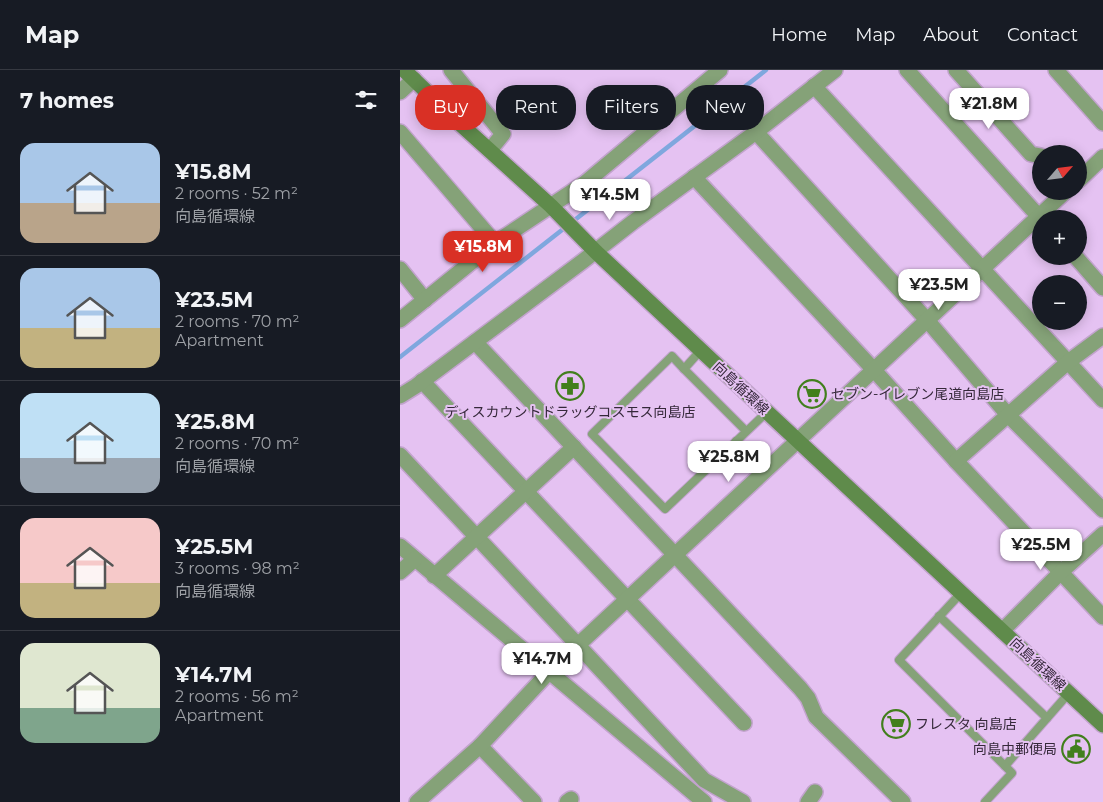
<!DOCTYPE html>
<html lang="en">
<head>
<meta charset="utf-8">
<style>
	:root { --surface:#171b24; --page:#242831; --text:#f1f3f6; --muted:#9ea1a6; --line:#363941; --accent:#d93025 }
	body { margin:0; font-family:Montserrat,"Noto Sans JP",sans-serif; background:var(--page); color:var(--text); height:100vh; display:flex; flex-direction:column; font-size:19px; white-space:nowrap }
	* { box-sizing:border-box; margin:0 }
	p { font-size:16px; color:var(--muted) }
	.icon { flex:none; width:28px; height:28px; fill:none; stroke:currentColor; stroke-width:2; stroke-linecap:round; stroke-linejoin:round }
	.map { position:relative; flex:1; overflow:hidden }
	.side { display:flex; flex-direction:column; background:var(--surface); width:400px }
	.side>* { flex:none }
	.guide { position:absolute; left:15px; top:15px; width:475px; height:45px; display:flex; gap:10px }
	.needle { width:32px; rotate:62deg }
	.fabs { position:absolute; left:632px; top:75px; display:grid; gap:10px }
	.fabs a { display:grid; place-items:center; width:55px; height:55px; border-radius:50%; background:var(--surface); box-shadow:0 2px 12px #0003; font-size:25px }
	.price { position:absolute; translate:-50% -42px; padding:0 11px; border-radius:10px; background:#fff; color:#222; font-size:16px; line-height:32px; filter:drop-shadow(0 1px 2px #0008) }
	.price::after { content:''; position:absolute; left:50%; top:30px; width:15px; height:11px; margin-left:-8px; background:inherit; clip-path:polygon(0 0,100% 0,50% 100%) }
	.price.active { background:var(--accent); color:#fff }
	ul { padding:0; list-style:none }
	li { display:flex; align-items:center; gap:15px; height:125px; padding:0 20px }
	li+li { border-top:1px solid var(--line) }
	li span { display:grid; place-items:center; flex:none; width:140px; height:100px; border-radius:15px; color:#555 }
	li>.icon { margin-inline-start:auto }
	span .icon { width:60px; height:60px; fill:#fffc; stroke-width:1 }
	li b { font-size:21px }
	h2 { display:flex; justify-content:space-between; align-items:center; height:60px; padding:0 20px; font-size:21px }
	.chip { padding:0 18px; border-radius:20px; background:var(--surface); box-shadow:0 2px 12px #0003; font-size:18px; line-height:45px }
	.chip.active { background:var(--accent); color:#fff }
	header { display:flex; align-items:center; gap:30px; box-sizing:border-box; height:70px; padding:0 25px; background:var(--surface); border-bottom:1px solid var(--line) }
	header strong { font-size:24px }
	nav { display:flex; gap:28px; margin-inline-start:auto; font-size:18px }
	main { display:flex; flex:1; min-height:0 }
	.map>svg:first-child { display:block }
	.lines { fill:none; stroke-linecap:round; stroke-linejoin:round }
	.stream { stroke:#7fa7de; stroke-width:4.5 }
	.lane-casing { stroke:#c2a3cd; stroke-width:10 }
	.street-casing { stroke:#c2a3cd; stroke-width:18 }
	.secondary-casing { stroke:#c2a3cd; stroke-width:18 }
	.lane { stroke:#85a278; stroke-width:8 }
	.street { stroke:#85a278; stroke-width:15 }
	.secondary { stroke:#5f8b4b; stroke-width:15 }
	.labels { text-anchor:middle; stroke-width:4; stroke-linejoin:round; paint-order:stroke }
	.street-label { font-size:14px; fill:#35283a; stroke:#e5c2f2 }
	.poi-label { font-size:14px; fill:#35283a; stroke:#e5c2f2; text-anchor:start }
</style>
</head>
<body>
<header>
<strong>Map</strong>
<nav><a>Home</a><a>Map</a><a>About</a><a>Contact</a></nav>
</header>
<main>
<section class="side">
<h2>7 homes<svg class="icon" aria-label="filters" viewBox="0 0 24 24"><path d="M4 7h16M4 17h16"/><circle cx="9" cy="7" r="2"/><circle cx="15" cy="17" r="2"/></svg></h2>
<ul>
<li><span style="background:linear-gradient(#a9c7e8 60%,#b9a48a 0)"><svg class="icon" aria-label="home" viewBox="0 0 24 24"><path d="M3 11l9-7 9 7M6 9v11h12V9"/></svg></span><div><b>¥15.8M</b><p>2 rooms · 52 m²</p><p>向島循環線</p></div></li>
<li><span style="background:linear-gradient(#a9c7e8 60%,#c2b280 0)"><svg class="icon" aria-label="home" viewBox="0 0 24 24"><path d="M3 11l9-7 9 7M6 9v11h12V9"/></svg></span><div><b>¥23.5M</b><p>2 rooms · 70 m²</p><p>Apartment</p></div></li>
<li><span style="background:linear-gradient(#bfe0f5 65%,#9aa5b1 0)"><svg class="icon" aria-label="home" viewBox="0 0 24 24"><path d="M3 11l9-7 9 7M6 9v11h12V9"/></svg></span><div><b>¥25.8M</b><p>2 rooms · 70 m²</p><p>向島循環線</p></div></li>
<li><span style="background:linear-gradient(#f6c9c9 65%,#c2b280 0)"><svg class="icon" aria-label="home" viewBox="0 0 24 24"><path d="M3 11l9-7 9 7M6 9v11h12V9"/></svg></span><div><b>¥25.5M</b><p>3 rooms · 98 m²</p><p>向島循環線</p></div></li>
<li><span style="background:linear-gradient(#dfe7d0 65%,#7fa58c 0)"><svg class="icon" aria-label="home" viewBox="0 0 24 24"><path d="M3 11l9-7 9 7M6 9v11h12V9"/></svg></span><div><b>¥14.7M</b><p>2 rooms · 56 m²</p><p>Apartment</p></div></li>
</ul>
</section>
<div class="map">
<svg width="703" height="732" viewBox="0 0 703 732">
	<rect width="100%" height="100%" fill="#e5c2f2"/>
	<g class="lines">
		<path class="stream" d="M 0,287 L 366,0"/>
		<defs>
			<g id="lane">
				<path d="M 301,280 L 284,299 L 272,286 L 192,364 L 265,439 L 367,342"/>
				<path d="M 284,299 L 346,361"/>
				<path d="M 336,371 L 365,401"/>
				<path d="M 561,523 L 499,590 L 605,696 L 669,623"/>
				<path d="M 539,546 L 647,648"/>
				<path d="M 585,732 L 612,703 L 605,696"/>
			</g>
			<g id="street">
				<path d="M 51,0 L 103,64 L 90,80"/>
				<path d="M 507,0 L 641,149"/>
				<path d="M 556,0 L 631,84 L 641,86"/>
				<path d="M 656,0 L 703,53"/>
				<path d="M 414,16 L 703,330"/>
				<path d="M 0,22 L 14,9"/>
				<path d="M 0,62 L 95,173"/>
				<path d="M 356,62 L 527,250 L 608,345 L 703,440"/>
				<path d="M 294,107 L 474,300 L 556,391 L 703,547"/>
				<path d="M 679,110 L 703,87"/>
				<path d="M 675,186 L 703,218"/>
				<path d="M 0,199 L 25,230"/>
				<path d="M 0,250 L 95,173 L 185,113 L 320,0"/>
				<path d="M 75,272 L 400,618 L 408,628 L 416,647 L 503,732"/>
				<path d="M 22,311 L 344,653"/>
				<path d="M 0,326 L 16,316 L 183,191 L 233,152 L 356,62 L 435,0"/>
				<path d="M 0,385 L 304,710 L 343,732"/>
				<path d="M 556,391 L 668,292 L 703,266"/>
				<path d="M 0,476 L 304,732"/>
				<path d="M 0,502 L 15,489"/>
				<path d="M 34,506 L 174,377"/>
				<path d="M 602,561 L 661,502 L 703,464"/>
				<path d="M 80,676 L 134,732"/>
				<path d="M 17,732 L 80,676 L 150,601 L 666,121"/>
				<path d="M 167,732 L 171,729"/>
				<path d="M 408,732 L 415,722"/>
			</g>
			<path id="secondary" d="M 4,0 L 58,52 L 151,136 L 196,182 L 367,342 L 703,655"/>
		</defs>
		<use href="#lane" class="lane-casing"/>
		<use href="#street" class="street-casing"/>
		<use href="#secondary" class="secondary-casing"/>
		<use href="#lane" class="lane"/>
		<use href="#street" class="street"/>
		<use href="#secondary" class="secondary"/>
	</g>
	<defs>
		<symbol id="pharmacy-ring" viewBox="-11 -11 22 22"><circle r="9.5" fill="#e5c2f2" stroke="#427f1d" stroke-width="1.5"/><path d="M-2-6h4v4h4v4h-4v4h-4v-4h-4v-4h4Z" fill="#427f1d"/></symbol>
		<symbol id="supermarket-ring" viewBox="-11 -11 22 22"><circle r="9.5" fill="#e5c2f2" stroke="#427f1d" stroke-width="1.5"/><path d="M-6-5.5h2.5l.6 2H6L4.5 2H-2.5L-4.4-4H-6ZM-1.5 3.2a1.3 1.3 0 1 0 .1 0ZM3 3.2a1.3 1.3 0 1 0 .1 0Z" fill="#427f1d"/></symbol>
		<symbol id="civic-ring" viewBox="-11 -11 22 22"><circle r="9.5" fill="#e5c2f2" stroke="#427f1d" stroke-width="1.5"/><path d="M-.6-6.5H3V-4.5H.6V-3L4-1V1h2V6H-6V1h2V-1L-.6-3ZM-1.2 2.5V6h2.4V2.5Z" fill="#427f1d"/></symbol>
	</defs>
	<g fill-rule="evenodd">
		<use href="#pharmacy-ring" x="154" y="300" width="32" height="32"/>
		<use href="#supermarket-ring" x="396" y="308" width="32" height="32"/>
		<use href="#supermarket-ring" x="480" y="638" width="32" height="32"/>
		<use href="#civic-ring" x="660" y="663" width="32" height="32"/>
	</g>
	<g class="labels">
		<g class="street-label">
			<text transform="translate(341 318) rotate(43)" y="5">向島循環線</text>
			<text transform="translate(638 594) rotate(43)" y="5">向島循環線</text>
		</g>
		<g class="poi-label">
			<text x="431" y="329">セブン-イレブン尾道向島店</text>
			<text x="170" y="347" text-anchor="middle">ディスカウントドラッグコスモス向島店</text>
			<text x="515" y="659">フレスタ 向島店</text>
			<text x="657" y="684" text-anchor="end">向島中郵便局</text>
		</g>
	</g>
</svg>
<div class="fabs">
<a><svg class="needle" viewBox="-14 -14 28 28"><path d="M0-13l5 13h-10z" fill="#e53935"/><path d="M0 13l5-13h-10z" fill="#9ea1a6"/></svg></a>
<a>+</a>
<a>−</a>
</div>
<b class="price" style="left:589px;top:60px">¥21.8M</b>
<b class="price" style="left:210px;top:151px">¥14.5M</b>
<b class="price active" style="left:83px;top:203px">¥15.8M</b>
<b class="price" style="left:539px;top:241px">¥23.5M</b>
<b class="price" style="left:329px;top:413px">¥25.8M</b>
<b class="price" style="left:641px;top:501px">¥25.5M</b>
<b class="price" style="left:142px;top:615px">¥14.7M</b>
<div class="guide">
<a class="chip active">Buy</a>
<a class="chip">Rent</a>
<a class="chip">Filters</a>
<a class="chip">New</a>
</div>
</div>
</main>
</body>
</html>
